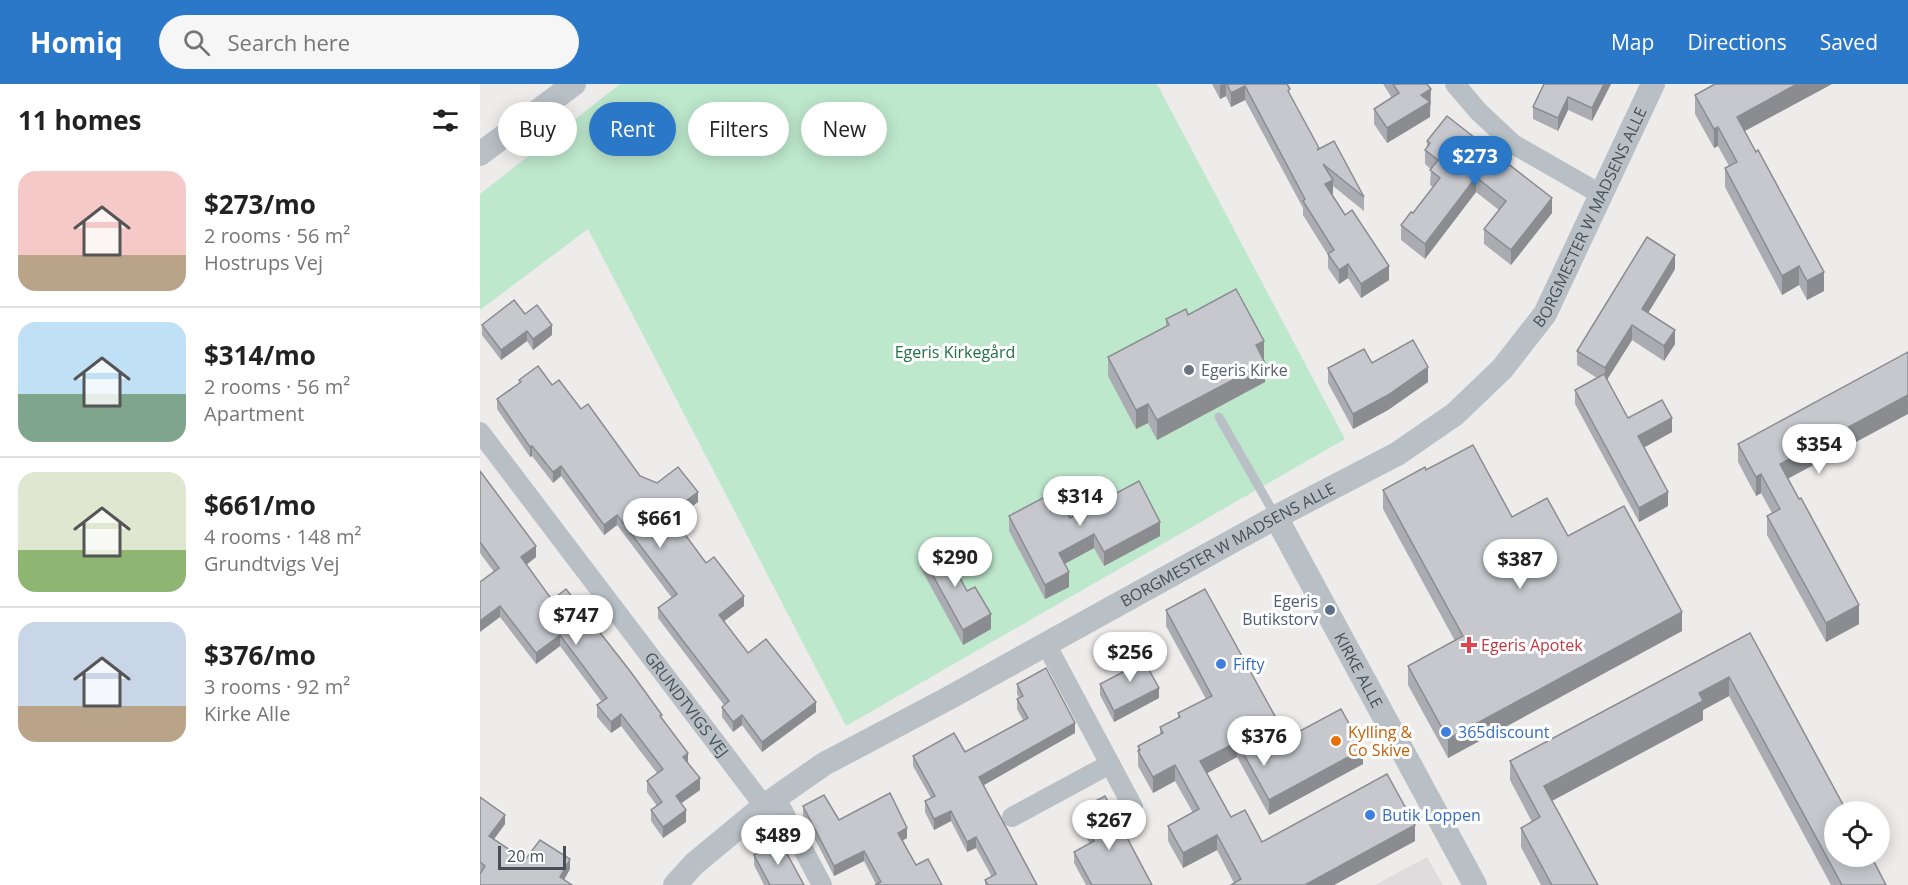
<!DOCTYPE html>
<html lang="en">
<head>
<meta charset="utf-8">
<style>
	:root { --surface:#fff; --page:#f6f6f6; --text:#222; --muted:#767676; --line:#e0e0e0; --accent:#2b77c8 }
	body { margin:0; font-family:"Open Sans",sans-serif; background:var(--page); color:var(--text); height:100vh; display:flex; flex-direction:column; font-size:22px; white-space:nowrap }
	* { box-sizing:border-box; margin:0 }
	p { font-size:20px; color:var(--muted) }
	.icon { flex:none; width:33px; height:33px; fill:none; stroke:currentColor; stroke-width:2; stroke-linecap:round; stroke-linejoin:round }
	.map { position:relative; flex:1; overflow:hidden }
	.sheet { display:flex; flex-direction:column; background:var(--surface); width:480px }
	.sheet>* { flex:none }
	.top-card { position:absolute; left:18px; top:18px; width:570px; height:54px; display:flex; gap:12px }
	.buttons { position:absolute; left:1344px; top:717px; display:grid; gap:12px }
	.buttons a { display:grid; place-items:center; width:66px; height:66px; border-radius:50%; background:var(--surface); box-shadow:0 3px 15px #0003; font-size:30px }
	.scale { position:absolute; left:18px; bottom:15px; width:68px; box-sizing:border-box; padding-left:6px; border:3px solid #464f56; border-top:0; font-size:16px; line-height:21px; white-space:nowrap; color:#464f56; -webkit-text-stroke:4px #fff; paint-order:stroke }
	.price { position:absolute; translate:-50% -51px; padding:0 14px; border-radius:21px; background:#fff; color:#222; font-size:20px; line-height:39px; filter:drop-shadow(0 2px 3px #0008) }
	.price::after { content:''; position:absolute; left:50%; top:36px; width:18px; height:14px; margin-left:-9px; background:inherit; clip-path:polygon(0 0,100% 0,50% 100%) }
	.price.current { background:var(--accent); color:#fff }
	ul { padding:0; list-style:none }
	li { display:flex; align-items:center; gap:18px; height:150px; padding:0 18px }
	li+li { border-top:2px solid var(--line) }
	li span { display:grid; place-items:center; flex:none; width:168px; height:120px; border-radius:18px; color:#555 }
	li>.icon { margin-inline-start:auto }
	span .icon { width:72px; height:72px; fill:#fffc; stroke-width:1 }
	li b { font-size:26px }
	h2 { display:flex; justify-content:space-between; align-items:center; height:72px; padding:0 18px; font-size:26px }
	.pill { padding:0 21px; border-radius:27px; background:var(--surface); box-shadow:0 3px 15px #0003; font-size:21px; line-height:54px }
	.pill.current { background:var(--accent); color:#fff }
	header { display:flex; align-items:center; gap:36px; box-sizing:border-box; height:84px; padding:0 30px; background:var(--accent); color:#fff }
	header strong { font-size:28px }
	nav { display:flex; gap:33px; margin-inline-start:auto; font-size:21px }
	.search { width:420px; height:54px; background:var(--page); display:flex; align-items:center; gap:15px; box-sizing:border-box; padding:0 21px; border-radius:33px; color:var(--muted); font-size:22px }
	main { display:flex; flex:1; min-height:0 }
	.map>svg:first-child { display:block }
	.education { fill:#dfdcdd }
	.green { fill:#bde8cc }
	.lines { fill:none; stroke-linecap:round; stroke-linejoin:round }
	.service { stroke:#b8c0c6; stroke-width:9 }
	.minor { stroke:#b8c0c6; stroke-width:20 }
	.tertiary { stroke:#b8c0c6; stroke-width:24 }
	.wall { fill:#aaacb1 }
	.shaded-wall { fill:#8b8c90 }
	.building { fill:#c6c8ce; stroke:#8b8c90; stroke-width:1.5 }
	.worship-dot { fill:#6b7280; stroke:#fff; stroke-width:2 }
	.service-dot { fill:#5c6f8a; stroke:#fff; stroke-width:2 }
	.health-dot { fill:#e0444e; stroke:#fff; stroke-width:2 }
	.shop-dot { fill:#3f7fe0; stroke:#fff; stroke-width:2 }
	.food-dot { fill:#e8710a; stroke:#fff; stroke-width:2 }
	.labels { text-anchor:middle; stroke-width:6; stroke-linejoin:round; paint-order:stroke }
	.street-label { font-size:16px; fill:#464f56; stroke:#fff }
	.park-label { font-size:16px; fill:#206f44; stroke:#fff }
	.worship-label { font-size:16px; fill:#5b616d; stroke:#fff; text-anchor:start }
	.service-label { font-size:16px; fill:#4e5e75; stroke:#fff; text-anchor:end }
	.health-label { font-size:16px; fill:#be3a42; stroke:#fff; text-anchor:start }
	.shop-label { font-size:16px; fill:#366cbe; stroke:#fff; text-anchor:start }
	.food-label { font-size:16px; fill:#c56008; stroke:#fff; text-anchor:start }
</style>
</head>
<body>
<header>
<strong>Homiq</strong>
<div class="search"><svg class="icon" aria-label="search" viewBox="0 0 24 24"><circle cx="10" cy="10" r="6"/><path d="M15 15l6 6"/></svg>Search here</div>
<nav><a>Map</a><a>Directions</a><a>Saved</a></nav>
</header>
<main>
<section class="sheet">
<h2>11 homes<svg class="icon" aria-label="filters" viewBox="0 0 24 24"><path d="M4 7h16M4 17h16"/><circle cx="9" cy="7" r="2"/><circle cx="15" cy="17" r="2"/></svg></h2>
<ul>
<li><span style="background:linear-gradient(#f6c9c9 70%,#b9a48a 0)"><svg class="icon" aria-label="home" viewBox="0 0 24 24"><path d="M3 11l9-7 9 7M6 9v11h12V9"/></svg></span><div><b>$273/mo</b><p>2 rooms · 56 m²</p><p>Hostrups Vej</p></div></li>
<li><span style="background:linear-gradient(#bfe0f5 60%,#7fa58c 0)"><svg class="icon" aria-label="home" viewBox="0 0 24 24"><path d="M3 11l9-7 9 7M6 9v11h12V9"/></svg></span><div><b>$314/mo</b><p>2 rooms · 56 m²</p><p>Apartment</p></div></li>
<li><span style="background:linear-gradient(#dfe7d0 65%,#8fb573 0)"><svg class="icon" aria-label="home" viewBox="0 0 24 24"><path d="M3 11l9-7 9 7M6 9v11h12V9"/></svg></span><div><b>$661/mo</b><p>4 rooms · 148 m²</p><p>Grundtvigs Vej</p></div></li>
<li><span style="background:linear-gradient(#c9d6e8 70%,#b9a48a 0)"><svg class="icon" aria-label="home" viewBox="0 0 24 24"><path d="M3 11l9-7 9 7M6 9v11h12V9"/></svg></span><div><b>$376/mo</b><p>3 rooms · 92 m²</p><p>Kirke Alle</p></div></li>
</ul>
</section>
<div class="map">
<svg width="1428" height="801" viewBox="0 0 1428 801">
	<rect width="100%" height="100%" fill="#eeebeb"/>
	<path class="education" d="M 947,773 L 963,801 L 895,801 Z"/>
	<path class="green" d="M 140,0 L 677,0 L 865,355 L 366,642 L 108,145 L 0,226 L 0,110 Z"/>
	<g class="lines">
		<path class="service" d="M 739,333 L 795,431"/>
		<g class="minor">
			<path d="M 975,0 L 998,27 L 1033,60 L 1122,111"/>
			<path id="s1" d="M 0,348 L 284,722"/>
			<path d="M 566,560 L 653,723"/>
			<path d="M 296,714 L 342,801"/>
			<path d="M 532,733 L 630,680"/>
		</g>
		<g class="tertiary">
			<path d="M 0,70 L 94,0"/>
			<path id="s2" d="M 796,433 L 995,801"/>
			<path id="s3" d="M 195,801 L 214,780 L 284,722 L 344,680 L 467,615 L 796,433 L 917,370 L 975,330 L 1022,285 L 1065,230 L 1173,0"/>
		</g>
	</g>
	<g class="wall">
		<path d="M 732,0 L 807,0 L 810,11 L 839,64 L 884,113 L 884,127 L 853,102 L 852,110 L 909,196 L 881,214 L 868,194 L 859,200 L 848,184 L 848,171 L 823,131 L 823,124 L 765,16 L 751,23 L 746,12 L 740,15 Z"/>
		<path d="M 903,0 L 947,0 L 951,20 L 950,21 L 950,33 L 907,59 L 894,40 L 894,25 L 912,14 Z"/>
		<path d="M 1064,0 L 1131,0 L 1112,37 L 1088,26 L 1078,47 L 1053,35 L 1053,23 Z"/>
		<path d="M 1352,0 L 1265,47 L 1344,207 L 1327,216 L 1319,201 L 1302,211 L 1245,103 L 1245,84 L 1249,82 L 1238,62 L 1234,64 L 1215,30 L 1215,11 Z"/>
		<path d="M 947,57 L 1072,129 L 1031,181 L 1004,160 L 1004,145 L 1019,126 L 996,108 L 945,175 L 921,156 L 921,141 L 933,129 L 953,103 L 950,101 L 951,85 L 945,80 L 945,66 L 947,63 Z"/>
		<path d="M 1195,185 L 1168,229 L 1195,260 L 1184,277 L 1152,256 L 1127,295 L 1148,334 L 1192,348 L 1164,363 L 1188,422 L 1159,438 L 1095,320 L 1095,306 L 1117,294 L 1097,281 L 1097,267 Z"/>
		<path d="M 45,230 L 72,251 L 53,266 L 47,257 L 21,276 L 2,251 L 2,241 Z"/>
		<path d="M 708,231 L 784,276 L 785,298 L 677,356 L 668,339 L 656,345 L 628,292 L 628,273 L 686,242 L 686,235 Z"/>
		<path d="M 892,279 L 948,298 L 908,326 L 873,345 L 848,299 L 848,284 Z"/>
		<path d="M 39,296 L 72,301 L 101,325 L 160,392 L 218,418 L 194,435 L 226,479 L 264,522 L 244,537 L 268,569 L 336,628 L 282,668 L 262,641 L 253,648 L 242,633 L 242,623 L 244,621 L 178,534 L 178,524 L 192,514 L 137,441 L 124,451 L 81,392 L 73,399 L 52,372 L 50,373 L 17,325 L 17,315 L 39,299 Z"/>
		<path d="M 1258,360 L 1308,394 L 1379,540 L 1346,558 L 1287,451 L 1287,432 L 1292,429 L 1281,409 L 1276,412 L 1258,378 Z"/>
		<path d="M 946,386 L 1032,433 L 1088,452 L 1202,547 L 968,674 L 928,601 L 928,582 L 975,557 L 903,425 L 903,406 Z"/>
		<path d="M 0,388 L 56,473 L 46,481 L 72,516 L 182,635 L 208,678 L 220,706 L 201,719 L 206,738 L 183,754 L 171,737 L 171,726 L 177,722 L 167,708 L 167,697 L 177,689 L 141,642 L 131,649 L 117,633 L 117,621 L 122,618 L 80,562 L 56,580 L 20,533 L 14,488 L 0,469 Z"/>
		<path d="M 529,432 L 590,434 L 680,452 L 624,482 L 614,464 L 584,480 L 589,503 L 565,515 L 529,447 Z"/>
		<path d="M 440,468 L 487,507 L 511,545 L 483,561 L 440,483 Z"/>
		<path d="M 686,526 L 807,654 L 883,680 L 789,731 L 757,673 L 727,689 L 751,733 L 782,758 L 935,757 L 854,801 L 751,801 L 754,799 L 737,766 L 703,784 L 688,757 L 688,742 L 713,729 L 695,697 L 673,709 L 658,682 L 658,662 L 680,650 L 680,643 L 698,634 L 698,629 L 726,615 L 686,542 Z"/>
		<path d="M 1270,549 L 1406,801 L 1351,801 L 1249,612 L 1223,626 L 1223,636 L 1072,717 L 1118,801 L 1061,801 L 1041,763 L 1041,744 L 1052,738 L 1030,696 L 1030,677 Z"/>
		<path d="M 642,577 L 679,614 L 634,638 L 620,611 L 620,600 L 643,588 Z"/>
		<path d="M 537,600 L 595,649 L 503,701 L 557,801 L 505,801 L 505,796 L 512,793 L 496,764 L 487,768 L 471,737 L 454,746 L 445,728 L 445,717 L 451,714 L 433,682 L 433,672 L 485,668 L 543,636 L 537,625 L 537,615 L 539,614 L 537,610 Z"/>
		<path d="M 0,713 L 25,740 L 14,755 L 45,776 L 90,785 L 84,796 L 0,788 Z"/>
		<path d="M 323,722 L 359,736 L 427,754 L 423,756 L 436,781 L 462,801 L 396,800 L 384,777 L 354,792 L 323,732 Z"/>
		<path d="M 606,722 L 672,801 L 606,801 L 594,779 L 594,768 L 610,760 L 604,749 L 604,739 L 608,737 L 606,733 Z"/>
		<path d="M 274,771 L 324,801 L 284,801 L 274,781 Z"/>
	</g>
	<g class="shaded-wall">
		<path d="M 743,0 L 746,0 L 746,12 L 740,15 L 740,1 Z"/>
		<path d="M 1124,0 L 1131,0 L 1112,37 L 1112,24 Z"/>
		<path d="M 1317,0 L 1352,0 L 1257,51 L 1257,33 Z"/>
		<path d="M 765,2 L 765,16 L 751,23 L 751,9 Z"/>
		<path d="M 951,5 L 950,33 L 907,59 L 907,44 L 941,11 Z"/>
		<path d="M 1088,13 L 1088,26 L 1078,47 L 1078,34 Z"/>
		<path d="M 1238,43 L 1238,62 L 1234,64 L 1234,45 Z"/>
		<path d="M 996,93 L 996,108 L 945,175 L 945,160 Z"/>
		<path d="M 853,96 L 853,110 L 845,114 L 845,100 Z"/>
		<path d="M 1072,114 L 1072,129 L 1031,181 L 1031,166 Z"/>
		<path d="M 1195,171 L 1195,185 L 1162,239 L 1162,225 Z"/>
		<path d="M 868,180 L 868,194 L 859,200 L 859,186 Z"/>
		<path d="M 909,182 L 909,196 L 881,214 L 881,200 Z"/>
		<path d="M 1319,182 L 1319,201 L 1302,211 L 1302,192 Z"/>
		<path d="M 1344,188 L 1344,207 L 1327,216 L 1327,197 Z"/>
		<path d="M 72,241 L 72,251 L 53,266 L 53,255 Z"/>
		<path d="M 1152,241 L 1152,256 L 1125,299 L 1125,284 Z"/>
		<path d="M 1195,246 L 1195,260 L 1184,277 L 1184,262 Z"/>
		<path d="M 47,247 L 47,257 L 21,276 L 21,266 Z"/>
		<path d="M 784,257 L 784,276 L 776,280 L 776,261 Z"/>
		<path d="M 785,279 L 785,298 L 677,356 L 677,336 Z"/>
		<path d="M 948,283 L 948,298 L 908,326 L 873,345 L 873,330 Z"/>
		<path d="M 1428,311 L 1428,330 L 1300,399 L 1300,380 Z"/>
		<path d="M 668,320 L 668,339 L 656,345 L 656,326 Z"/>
		<path d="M 1192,334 L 1192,348 L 1158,367 L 1158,352 Z"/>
		<path d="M 52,362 L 52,372 L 50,373 L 50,363 Z"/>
		<path d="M 81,382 L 81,392 L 73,399 L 73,388 Z"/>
		<path d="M 1281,390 L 1281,409 L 1276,412 L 1276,393 Z"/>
		<path d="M 218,408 L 218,418 L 189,439 L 189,429 Z"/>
		<path d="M 1188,408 L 1188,422 L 1159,438 L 1159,424 Z"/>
		<path d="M 137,431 L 137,441 L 124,451 L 124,441 Z"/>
		<path d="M 680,438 L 680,452 L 624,482 L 624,468 Z"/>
		<path d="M 614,450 L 614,464 L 579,483 L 579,469 Z"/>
		<path d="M 56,462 L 56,473 L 41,485 L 41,473 Z"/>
		<path d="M 589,488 L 589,503 L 565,515 L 565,501 Z"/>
		<path d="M 264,512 L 264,522 L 239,541 L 239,531 Z"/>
		<path d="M 1379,521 L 1379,540 L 1346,558 L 1346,539 Z"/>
		<path d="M 20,522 L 20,533 L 0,548 L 0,537 Z"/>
		<path d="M 1202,528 L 1202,547 L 968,674 L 968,655 Z"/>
		<path d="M 511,530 L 511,545 L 483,561 L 483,546 Z"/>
		<path d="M 80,551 L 80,562 L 56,580 L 56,569 Z"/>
		<path d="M 1249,593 L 1249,612 L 1223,626 L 1223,636 L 1064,721 L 1064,702 L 1219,609 Z"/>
		<path d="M 679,604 L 679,614 L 634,638 L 634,627 Z"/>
		<path d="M 336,618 L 336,628 L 282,668 L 282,658 Z"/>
		<path d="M 141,630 L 141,642 L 131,649 L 131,638 Z"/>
		<path d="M 262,631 L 262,641 L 253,648 L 253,638 Z"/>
		<path d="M 595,639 L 595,649 L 499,704 L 499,693 Z"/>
		<path d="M 757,658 L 757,673 L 720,693 L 720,677 Z"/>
		<path d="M 883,665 L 883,680 L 789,731 L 789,716 Z"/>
		<path d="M 208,669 L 208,681 L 203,673 Z"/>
		<path d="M 695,681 L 695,697 L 673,709 L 673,693 Z"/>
		<path d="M 220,694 L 220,706 L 196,723 L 196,712 Z"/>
		<path d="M 206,726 L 206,738 L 183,754 L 183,743 Z"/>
		<path d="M 471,727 L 471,737 L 454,746 L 454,735 Z"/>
		<path d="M 25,731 L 25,740 L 9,762 L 9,752 Z"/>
		<path d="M 935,741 L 935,757 L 854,801 L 825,801 Z"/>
		<path d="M 427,744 L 427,754 L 418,759 L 418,749 Z"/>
		<path d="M 737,751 L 737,766 L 703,784 L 703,769 Z"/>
		<path d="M 496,753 L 496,764 L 487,768 L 487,758 Z"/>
		<path d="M 384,767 L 384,777 L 354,792 L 354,782 Z"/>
		<path d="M 90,775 L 90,785 L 81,801 L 80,793 Z"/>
	</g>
	<g class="building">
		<path d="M 747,0 L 807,0 L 810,5 L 808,7 L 839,64 L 837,66 L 854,57 L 884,113 L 843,80 L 853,96 L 845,100 L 865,131 L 872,126 L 909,182 L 881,200 L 868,180 L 859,186 L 848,170 L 854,166 L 823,117 L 825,115 L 765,2 L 751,9 Z"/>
		<path d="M 913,0 L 947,0 L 951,5 L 941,11 L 950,18 L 907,44 L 894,25 L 919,9 Z"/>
		<path d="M 1064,0 L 1124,0 L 1112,24 L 1088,13 L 1078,34 L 1053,23 Z"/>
		<path d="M 1235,0 L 1317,0 L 1257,33 L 1276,68 L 1278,66 L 1344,188 L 1327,197 L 1319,182 L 1302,192 L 1245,84 L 1257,78 L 1238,43 L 1234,45 L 1215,11 Z"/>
		<path d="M 967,32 L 1072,114 L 1031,166 L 1004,145 L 1026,117 L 996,93 L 945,160 L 921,141 L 931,128 L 933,129 L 960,94 L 950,86 L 958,76 L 945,66 L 950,59 L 947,57 Z"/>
		<path d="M 1167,153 L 1195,171 L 1162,225 L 1195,246 L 1184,262 L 1152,241 L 1125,284 L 1097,267 Z"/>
		<path d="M 756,205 L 784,257 L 776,261 L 785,279 L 677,336 L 668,320 L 656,326 L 628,273 L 689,241 L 686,235 L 706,225 L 708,231 Z"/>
		<path d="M 34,216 L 45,230 L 57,221 L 72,241 L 53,255 L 47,247 L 21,266 L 2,241 Z"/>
		<path d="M 933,256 L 948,283 L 908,311 L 873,330 L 848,284 L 884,265 L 892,279 Z"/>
		<path d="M 1428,268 L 1428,311 L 1300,380 L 1319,415 L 1321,414 L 1379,521 L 1346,539 L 1287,432 L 1300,425 L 1281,390 L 1276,393 L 1258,360 Z"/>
		<path d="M 58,282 L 72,301 L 79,296 L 101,325 L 108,320 L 160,392 L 177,399 L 198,383 L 218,408 L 189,429 L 226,479 L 234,473 L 264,512 L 239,531 L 268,569 L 286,555 L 336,618 L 282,658 L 262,631 L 253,638 L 242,623 L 249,617 L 178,524 L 197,510 L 137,431 L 124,441 L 81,382 L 73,388 L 52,362 L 50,363 L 17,315 L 41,298 L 39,296 Z"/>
		<path d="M 1124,290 L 1148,334 L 1182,316 L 1192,334 L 1158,352 L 1188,408 L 1159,424 L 1095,306 Z"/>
		<path d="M 993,361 L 1032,433 L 1067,414 L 1088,452 L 1144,422 L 1202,528 L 968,655 L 928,582 L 983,552 L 903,406 L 945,383 L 946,386 Z"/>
		<path d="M 0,387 L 56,462 L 41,473 L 72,516 L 86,505 L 150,587 L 182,631 L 180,632 L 208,669 L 203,673 L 220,694 L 196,712 L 206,726 L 183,743 L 171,726 L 182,718 L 167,697 L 183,685 L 141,630 L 131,638 L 117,621 L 127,614 L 80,551 L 56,569 L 20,522 L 0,537 L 0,498 L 19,484 L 0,458 Z"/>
		<path d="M 659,397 L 680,438 L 624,468 L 614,450 L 579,469 L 589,488 L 565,501 L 529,432 L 576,407 L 590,434 Z"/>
		<path d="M 460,457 L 487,507 L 495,503 L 511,530 L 483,546 L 440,468 Z"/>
		<path d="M 725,505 L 807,654 L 861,625 L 883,665 L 789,716 L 757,658 L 720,677 L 751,733 L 765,726 L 782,758 L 907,690 L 935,741 L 825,801 L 751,801 L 761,795 L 737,751 L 703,769 L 688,742 L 719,725 L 695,681 L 673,693 L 658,667 L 660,666 L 658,662 L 683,649 L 680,643 L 700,633 L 698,629 L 732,612 L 686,526 Z"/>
		<path d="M 1270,549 L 1367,728 L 1354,728 L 1354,772 L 1391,772 L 1406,801 L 1362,801 L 1249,593 L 1219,609 L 1223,617 L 1064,702 L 1118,801 L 1072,801 L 1041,744 L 1060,733 L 1030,677 Z"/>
		<path d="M 658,569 L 663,578 L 664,577 L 679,604 L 634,627 L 620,600 L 647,586 L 642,577 Z"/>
		<path d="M 566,584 L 595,639 L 499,693 L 557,801 L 508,801 L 505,796 L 516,790 L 496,753 L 487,758 L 471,727 L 454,735 L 445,717 L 455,712 L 433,672 L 474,649 L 485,668 L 548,634 L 537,615 L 543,612 L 537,600 Z"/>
		<path d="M 410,709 L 427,744 L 418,749 L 436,781 L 448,775 L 462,801 L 395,801 L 401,798 L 384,767 L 354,782 L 323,722 L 344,711 L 359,736 Z"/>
		<path d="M 625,712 L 672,801 L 612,801 L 594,768 L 614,757 L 604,739 L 613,735 L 606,722 Z"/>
		<path d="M 0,713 L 25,731 L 9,752 L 45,776 L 60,756 L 90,775 L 80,793 L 92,801 L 0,801 L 0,790 L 5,782 L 0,778 Z"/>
		<path d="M 300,757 L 324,801 L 290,801 L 274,771 Z"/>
	</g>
	<circle class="worship-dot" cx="709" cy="286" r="6"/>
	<circle class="service-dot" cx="850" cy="526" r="6"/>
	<path class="health-dot" d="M986 552h6v6h6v6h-6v6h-6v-6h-6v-6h6z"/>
	<g class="shop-dot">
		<circle cx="741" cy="580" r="6"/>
		<circle cx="966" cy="648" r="6"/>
		<circle cx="890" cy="731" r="6"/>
	</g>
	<circle class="food-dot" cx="856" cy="657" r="6"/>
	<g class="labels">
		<g class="street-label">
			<text dy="6" stroke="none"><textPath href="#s3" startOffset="1156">BORGMESTER W MADSENS ALLE</textPath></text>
			<text dy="6" stroke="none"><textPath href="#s3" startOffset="652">BORGMESTER W MADSENS ALLE</textPath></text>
			<text dy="6" stroke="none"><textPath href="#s2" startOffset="174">KIRKE ALLE</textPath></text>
			<text dy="6" stroke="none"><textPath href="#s1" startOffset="342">GRUNDTVIGS VEJ</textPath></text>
		</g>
		<g class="park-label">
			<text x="475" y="274">Egeris Kirkegård</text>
		</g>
		<g class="worship-label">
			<text x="721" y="292">Egeris Kirke</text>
		</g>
		<g class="service-label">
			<text x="838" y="523">Egeris<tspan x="838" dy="18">Butikstorv</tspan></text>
		</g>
		<g class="health-label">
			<text x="1001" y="567">Egeris Apotek</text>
		</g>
		<g class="shop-label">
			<text x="753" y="586">Fifty</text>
			<text x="978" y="654">365discount</text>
			<text x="902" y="737">Butik Loppen</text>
		</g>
		<g class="food-label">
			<text x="868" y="654">Kylling &amp;<tspan x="868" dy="18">Co Skive</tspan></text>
		</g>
	</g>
</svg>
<div class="buttons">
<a><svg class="icon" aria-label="locate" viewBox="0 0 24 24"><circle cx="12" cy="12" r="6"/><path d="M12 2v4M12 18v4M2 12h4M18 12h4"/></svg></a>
</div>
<div class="scale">20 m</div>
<b class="price current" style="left:995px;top:103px">$273</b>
<b class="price" style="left:1339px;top:391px">$354</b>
<b class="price" style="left:600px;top:443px">$314</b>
<b class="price" style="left:180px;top:465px">$661</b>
<b class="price" style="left:475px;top:504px">$290</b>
<b class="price" style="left:1040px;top:506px">$387</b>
<b class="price" style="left:96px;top:562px">$747</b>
<b class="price" style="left:650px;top:599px">$256</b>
<b class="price" style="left:784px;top:683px">$376</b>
<b class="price" style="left:629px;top:767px">$267</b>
<b class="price" style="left:298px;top:782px">$489</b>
<div class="top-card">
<a class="pill">Buy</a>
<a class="pill current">Rent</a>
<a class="pill">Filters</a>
<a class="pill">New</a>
</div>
</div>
</main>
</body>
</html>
